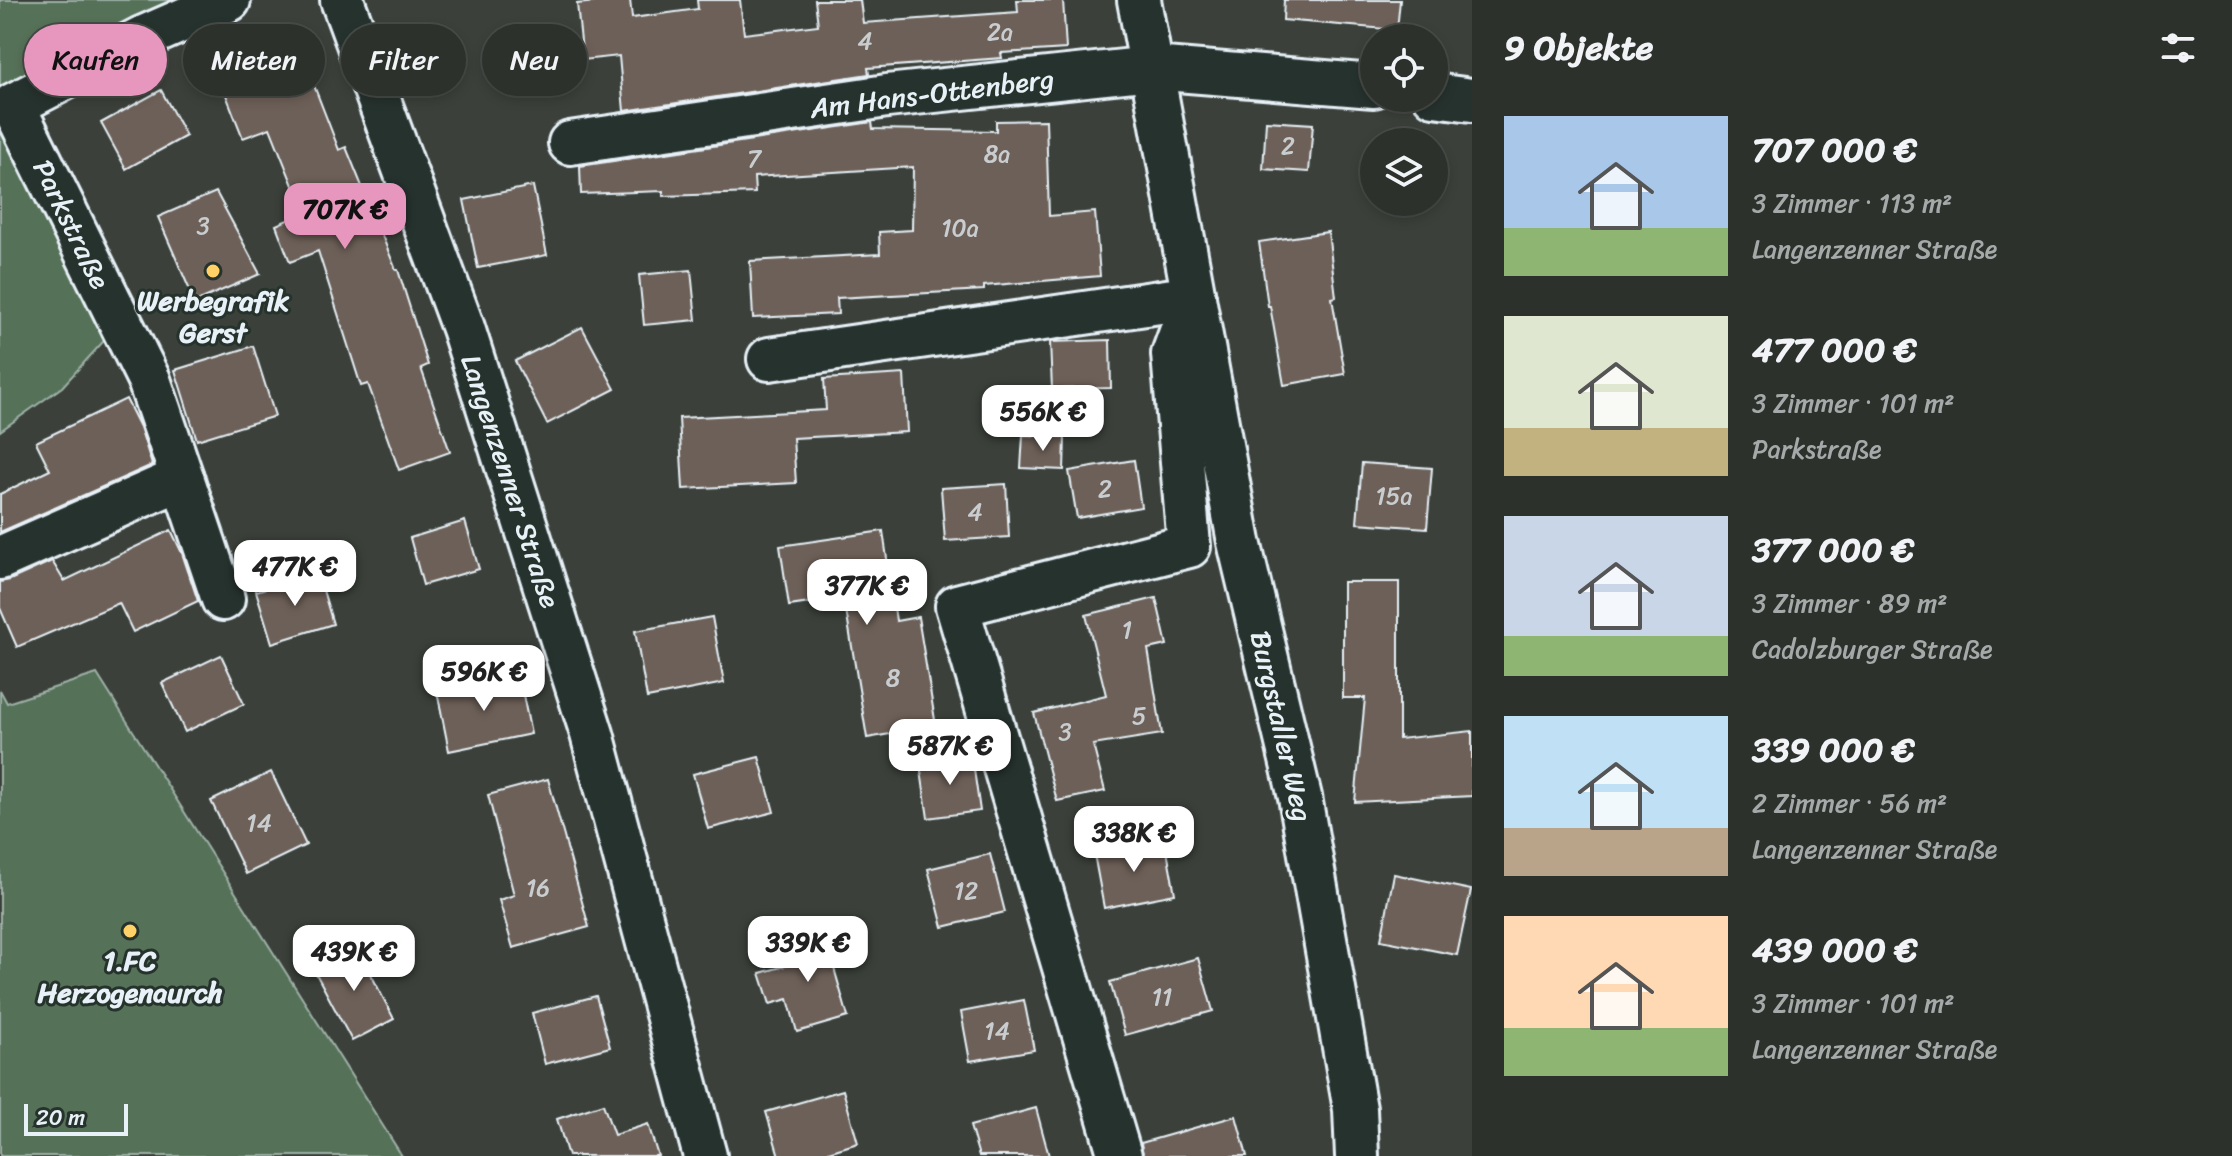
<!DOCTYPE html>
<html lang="de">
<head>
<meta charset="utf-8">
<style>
	:root { --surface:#2c312c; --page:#343934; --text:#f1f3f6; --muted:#a6a9a9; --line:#484c48; --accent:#e797bd }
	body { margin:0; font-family:Sriracha,sans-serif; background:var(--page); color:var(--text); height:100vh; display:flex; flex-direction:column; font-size:30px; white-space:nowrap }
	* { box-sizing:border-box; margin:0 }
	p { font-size:26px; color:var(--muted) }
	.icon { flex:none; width:44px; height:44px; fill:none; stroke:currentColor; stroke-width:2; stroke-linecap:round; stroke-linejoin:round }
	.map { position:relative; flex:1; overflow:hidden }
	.sheet { display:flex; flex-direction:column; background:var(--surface); width:760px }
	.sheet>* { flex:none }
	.hud { position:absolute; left:24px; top:24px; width:760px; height:72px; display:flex; gap:16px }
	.tools { position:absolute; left:1360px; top:24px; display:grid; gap:16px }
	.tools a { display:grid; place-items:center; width:88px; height:88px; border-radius:50%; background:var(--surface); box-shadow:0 4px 12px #0003,0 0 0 2px var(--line); font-size:40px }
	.scale { position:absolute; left:24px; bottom:20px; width:104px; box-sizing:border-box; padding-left:8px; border:4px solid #e8f1f8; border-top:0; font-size:22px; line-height:28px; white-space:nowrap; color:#e8f1f8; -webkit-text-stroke:6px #26332d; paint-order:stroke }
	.price { position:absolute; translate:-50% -68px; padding:0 18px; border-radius:16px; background:#fff; color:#222; font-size:26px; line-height:52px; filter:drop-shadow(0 2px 4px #0008) }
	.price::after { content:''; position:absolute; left:50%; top:48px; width:24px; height:18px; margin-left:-12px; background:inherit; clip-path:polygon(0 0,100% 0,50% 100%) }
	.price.on { background:var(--accent); color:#111 }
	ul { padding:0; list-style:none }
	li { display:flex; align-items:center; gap:24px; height:200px; padding:0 32px }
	li span { display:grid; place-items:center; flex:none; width:224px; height:160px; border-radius:0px; color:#555 }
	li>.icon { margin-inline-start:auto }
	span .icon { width:96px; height:96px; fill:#fffc; stroke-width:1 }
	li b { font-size:34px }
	h2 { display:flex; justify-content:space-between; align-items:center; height:96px; padding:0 32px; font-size:34px }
	.chip { padding:0 28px; border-radius:36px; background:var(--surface); box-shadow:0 4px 12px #0003,0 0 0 2px var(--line); font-size:28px; line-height:72px }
	.chip.on { background:var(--accent); color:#111 }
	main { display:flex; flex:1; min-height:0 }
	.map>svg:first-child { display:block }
	.green { fill:#557158; stroke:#9eb1a8; stroke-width:2 }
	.building { fill:#6d6158; stroke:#e8f1f8; stroke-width:2 }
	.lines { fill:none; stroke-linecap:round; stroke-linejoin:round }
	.minor-casing { stroke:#e8f1f8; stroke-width:48 }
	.minor { stroke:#26332d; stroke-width:42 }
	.poi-dot { fill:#ffd166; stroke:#26332d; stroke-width:3 }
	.labels { text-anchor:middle; stroke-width:6; stroke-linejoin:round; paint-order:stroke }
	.number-label { font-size:24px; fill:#c9cdd0 }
	.street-label { font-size:28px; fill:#e8f1f8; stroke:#26332d }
	.poi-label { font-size:28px; font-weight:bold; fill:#e8f1f8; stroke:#26332d }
</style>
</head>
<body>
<main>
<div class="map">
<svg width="1472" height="1156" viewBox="0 0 1472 1156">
	<rect width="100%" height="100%" fill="#3b413a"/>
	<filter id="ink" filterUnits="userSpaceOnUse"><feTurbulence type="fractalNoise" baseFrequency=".0125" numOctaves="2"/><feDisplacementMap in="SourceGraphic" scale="16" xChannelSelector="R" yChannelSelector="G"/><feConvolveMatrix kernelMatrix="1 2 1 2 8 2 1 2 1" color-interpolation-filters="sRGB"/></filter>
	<g filter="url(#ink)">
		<g class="green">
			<path d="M 0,0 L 229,0 L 14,105 L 121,322 L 62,387 L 0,431 Z"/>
			<path d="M 97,674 L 402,1156 L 0,1156 L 0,690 L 7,703 Z"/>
		</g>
		<g class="building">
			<path d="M 614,0 L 630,0 L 632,18 L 698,9 L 697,0 L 740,0 L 744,34 L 818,25 L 815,0 L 860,0 L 863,23 L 1018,12 L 1017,0 L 1063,0 L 1066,49 L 1001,53 L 1002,58 L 868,68 L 869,74 L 624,111 L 619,56 L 583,60 L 577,4 Z"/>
			<path d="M 1284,0 L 1400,0 L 1397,30 L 1283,20 Z"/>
			<path d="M 301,52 L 339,150 L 346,147 L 396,270 L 398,270 L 428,365 L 421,368 L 450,452 L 399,470 L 368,384 L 361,386 L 318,251 L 290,262 L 276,225 L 304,213 L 270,128 L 243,138 L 221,82 Z"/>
			<path d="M 161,90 L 186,136 L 126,169 L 101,123 Z"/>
			<path d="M 1046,120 L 1049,216 L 1095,212 L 1100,276 L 984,286 L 984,290 L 837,298 L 838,314 L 753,318 L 750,261 L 880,254 L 879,232 L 912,230 L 913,167 L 754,177 L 755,193 L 663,196 L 663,191 L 581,194 L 580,166 L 872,122 L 873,129 L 996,131 L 996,121 Z"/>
			<path d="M 1266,121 L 1313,124 L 1309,172 L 1263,169 Z"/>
			<path d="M 533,186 L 547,255 L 478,268 L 464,200 Z"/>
			<path d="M 216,192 L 260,274 L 195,302 L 158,217 Z"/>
			<path d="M 1328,232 L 1336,297 L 1332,298 L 1345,374 L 1284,385 L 1270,306 L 1268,306 L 1259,242 Z"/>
			<path d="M 691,270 L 696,320 L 644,325 L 639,275 Z"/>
			<path d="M 582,327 L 615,389 L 547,424 L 515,361 Z"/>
			<path d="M 1110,340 L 1111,388 L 1052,389 L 1050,342 Z"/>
			<path d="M 253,346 L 275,416 L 197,440 L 175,370 Z"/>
			<path d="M 904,374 L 907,432 L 793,438 L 796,483 L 683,489 L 679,418 L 826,410 L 824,379 Z"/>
			<path d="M 126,399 L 140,427 L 152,465 L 0,532 L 0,494 L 50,470 L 36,442 Z"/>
			<path d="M 1023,435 L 1065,437 L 1064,470 L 1021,468 Z"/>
			<path d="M 1134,460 L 1141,507 L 1077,518 L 1069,471 Z"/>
			<path d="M 1362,463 L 1432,468 L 1427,528 L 1357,523 Z"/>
			<path d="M 1006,484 L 1009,537 L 945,541 L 941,488 Z"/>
			<path d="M 465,521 L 479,569 L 423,585 L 410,538 Z"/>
			<path d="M 171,530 L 182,553 L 198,601 L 133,632 L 119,603 L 17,647 L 0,608 L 0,582 L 10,580 L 52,561 L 64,581 Z"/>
			<path d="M 883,531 L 896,621 L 918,617 L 936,726 L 867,738 L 844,598 L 789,606 L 780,546 Z"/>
			<path d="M 318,573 L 333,624 L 272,643 L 256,591 Z"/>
			<path d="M 1343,582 L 1399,582 L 1399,739 L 1472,731 L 1472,796 L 1355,802 L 1365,698 L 1343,698 Z"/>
			<path d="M 1156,598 L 1167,645 L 1148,649 L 1162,734 L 1093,745 L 1105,791 L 1057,801 L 1034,713 L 1106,695 L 1086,615 Z"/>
			<path d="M 712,617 L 724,683 L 647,698 L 635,631 Z"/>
			<path d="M 221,655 L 244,704 L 185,732 L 162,683 Z"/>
			<path d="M 519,675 L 531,734 L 449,751 L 437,691 Z"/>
			<path d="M 972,756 L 980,811 L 928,818 L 920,764 Z"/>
			<path d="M 759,757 L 774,812 L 708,829 L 693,774 Z"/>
			<path d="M 271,772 L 306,845 L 246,874 L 211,801 Z"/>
			<path d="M 548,779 L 589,927 L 513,948 L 499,900 L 514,895 L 488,795 Z"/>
			<path d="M 1165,840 L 1175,894 L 1104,908 L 1094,854 Z"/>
			<path d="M 990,854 L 1005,912 L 943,927 L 928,869 Z"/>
			<path d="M 1394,874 L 1471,890 L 1457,955 L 1381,940 Z"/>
			<path d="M 824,933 L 848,1017 L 797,1032 L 788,999 L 770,1004 L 760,973 L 792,964 L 786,944 Z"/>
			<path d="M 356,945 L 394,1019 L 352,1041 L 313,968 Z"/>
			<path d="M 1198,958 L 1213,1011 L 1125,1035 L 1110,982 Z"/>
			<path d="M 596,996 L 610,1047 L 545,1064 L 532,1013 Z"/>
			<path d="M 1024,1000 L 1034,1050 L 970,1061 L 961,1012 Z"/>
			<path d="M 843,1090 L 858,1143 L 815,1156 L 779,1156 L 766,1112 Z"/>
			<path d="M 603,1104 L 614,1135 L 648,1124 L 658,1156 L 568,1156 L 557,1119 Z"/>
			<path d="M 1036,1108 L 1049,1156 L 979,1156 L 970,1126 Z"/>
			<path d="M 1236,1116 L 1247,1156 L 1143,1156 L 1141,1143 Z"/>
		</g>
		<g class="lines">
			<defs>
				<g id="minor">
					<path d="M 342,0 L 463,328 L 592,734 L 705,1156"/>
					<path d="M 1139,0 L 1239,542 L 1300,797 L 1355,1109 L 1357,1156"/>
					<path d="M 1434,95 L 1472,100"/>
					<path d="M 570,143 L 887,96 L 1152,68 L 1374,86"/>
					<path d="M 769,359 L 1194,297 L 1173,354 L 1189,546 L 957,606 L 1120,1156"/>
					<path d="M 0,558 L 182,478"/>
					<path d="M 223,599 L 149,380 L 13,105 L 142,38 L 229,0"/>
				</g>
			</defs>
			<use href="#minor" class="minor-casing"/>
			<use href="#minor" class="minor"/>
		</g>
	</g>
	<g class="poi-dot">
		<circle cx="213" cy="271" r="8"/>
		<circle cx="130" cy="931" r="8"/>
	</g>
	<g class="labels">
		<g class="number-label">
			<text x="1000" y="40">2a</text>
			<text x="865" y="49">4</text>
			<text x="1288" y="154">2</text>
			<text x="997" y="162">8a</text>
			<text x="754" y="167">7</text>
			<text x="203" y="234">3</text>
			<text x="960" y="236">10a</text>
			<text x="1105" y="497">2</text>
			<text x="1394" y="504">15a</text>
			<text x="975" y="520">4</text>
			<text x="1127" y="638">1</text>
			<text x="893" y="686">8</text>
			<text x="1139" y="724">5</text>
			<text x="1065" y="740">3</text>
			<text x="259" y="831">14</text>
			<text x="538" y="896">16</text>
			<text x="966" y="899">12</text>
			<text x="1162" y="1005">11</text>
			<text x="997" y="1039">14</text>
		</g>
		<g class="street-label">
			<text transform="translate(932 93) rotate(-7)" y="10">Am Hans-Ottenberg</text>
			<text transform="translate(72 224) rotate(64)" y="10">Parkstraße</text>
			<text transform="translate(511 481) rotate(72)" y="10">Langenzenner Straße</text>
			<text transform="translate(1282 726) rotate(77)" y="10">Burgstaller Weg</text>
		</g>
		<g class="poi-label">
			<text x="213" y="310">Werbegrafik<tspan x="213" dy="32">Gerst</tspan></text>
			<text x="130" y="970">1.FC<tspan x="130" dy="32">Herzogenaurch</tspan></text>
		</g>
	</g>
</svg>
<div class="tools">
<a><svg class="icon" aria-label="locate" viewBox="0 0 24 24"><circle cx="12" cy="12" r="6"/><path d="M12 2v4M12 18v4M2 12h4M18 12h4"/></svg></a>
<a><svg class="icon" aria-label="layers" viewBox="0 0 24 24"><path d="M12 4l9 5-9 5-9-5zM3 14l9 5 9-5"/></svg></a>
</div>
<div class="scale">20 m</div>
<b class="price on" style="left:345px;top:251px">707K €</b>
<b class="price" style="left:1043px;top:453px">556K €</b>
<b class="price" style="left:295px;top:608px">477K €</b>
<b class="price" style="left:867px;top:627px">377K €</b>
<b class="price" style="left:484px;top:713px">596K €</b>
<b class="price" style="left:950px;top:787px">587K €</b>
<b class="price" style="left:1134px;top:874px">338K €</b>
<b class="price" style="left:808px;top:984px">339K €</b>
<b class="price" style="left:354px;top:993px">439K €</b>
<div class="hud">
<a class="chip on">Kaufen</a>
<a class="chip">Mieten</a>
<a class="chip">Filter</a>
<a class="chip">Neu</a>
</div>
</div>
<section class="sheet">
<h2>9 Objekte<svg class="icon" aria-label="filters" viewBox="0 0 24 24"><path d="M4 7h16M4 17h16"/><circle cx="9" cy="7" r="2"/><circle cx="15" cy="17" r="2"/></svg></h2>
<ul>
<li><span style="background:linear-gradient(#a9c7e8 70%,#8fb573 0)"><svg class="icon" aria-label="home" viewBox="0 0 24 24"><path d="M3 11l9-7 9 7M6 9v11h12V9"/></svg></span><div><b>707 000 €</b><p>3 Zimmer · 113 m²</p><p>Langenzenner Straße</p></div></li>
<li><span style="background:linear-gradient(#dfe7d0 70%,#c2b280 0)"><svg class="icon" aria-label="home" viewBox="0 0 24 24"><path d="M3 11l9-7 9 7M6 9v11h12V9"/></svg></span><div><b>477 000 €</b><p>3 Zimmer · 101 m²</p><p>Parkstraße</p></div></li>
<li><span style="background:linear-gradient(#c9d6e8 75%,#8fb573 0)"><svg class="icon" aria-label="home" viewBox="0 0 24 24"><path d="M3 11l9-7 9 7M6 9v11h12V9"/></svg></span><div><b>377 000 €</b><p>3 Zimmer · 89 m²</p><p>Cadolzburger Straße</p></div></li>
<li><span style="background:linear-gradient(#bfe0f5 70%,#b9a48a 0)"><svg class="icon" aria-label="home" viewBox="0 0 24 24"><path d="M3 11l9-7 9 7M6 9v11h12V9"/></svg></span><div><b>339 000 €</b><p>2 Zimmer · 56 m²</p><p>Langenzenner Straße</p></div></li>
<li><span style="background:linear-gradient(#ffd9b3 70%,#8fb573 0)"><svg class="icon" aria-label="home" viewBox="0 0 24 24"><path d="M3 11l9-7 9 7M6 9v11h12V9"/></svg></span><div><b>439 000 €</b><p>3 Zimmer · 101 m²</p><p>Langenzenner Straße</p></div></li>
</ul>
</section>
</main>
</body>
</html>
